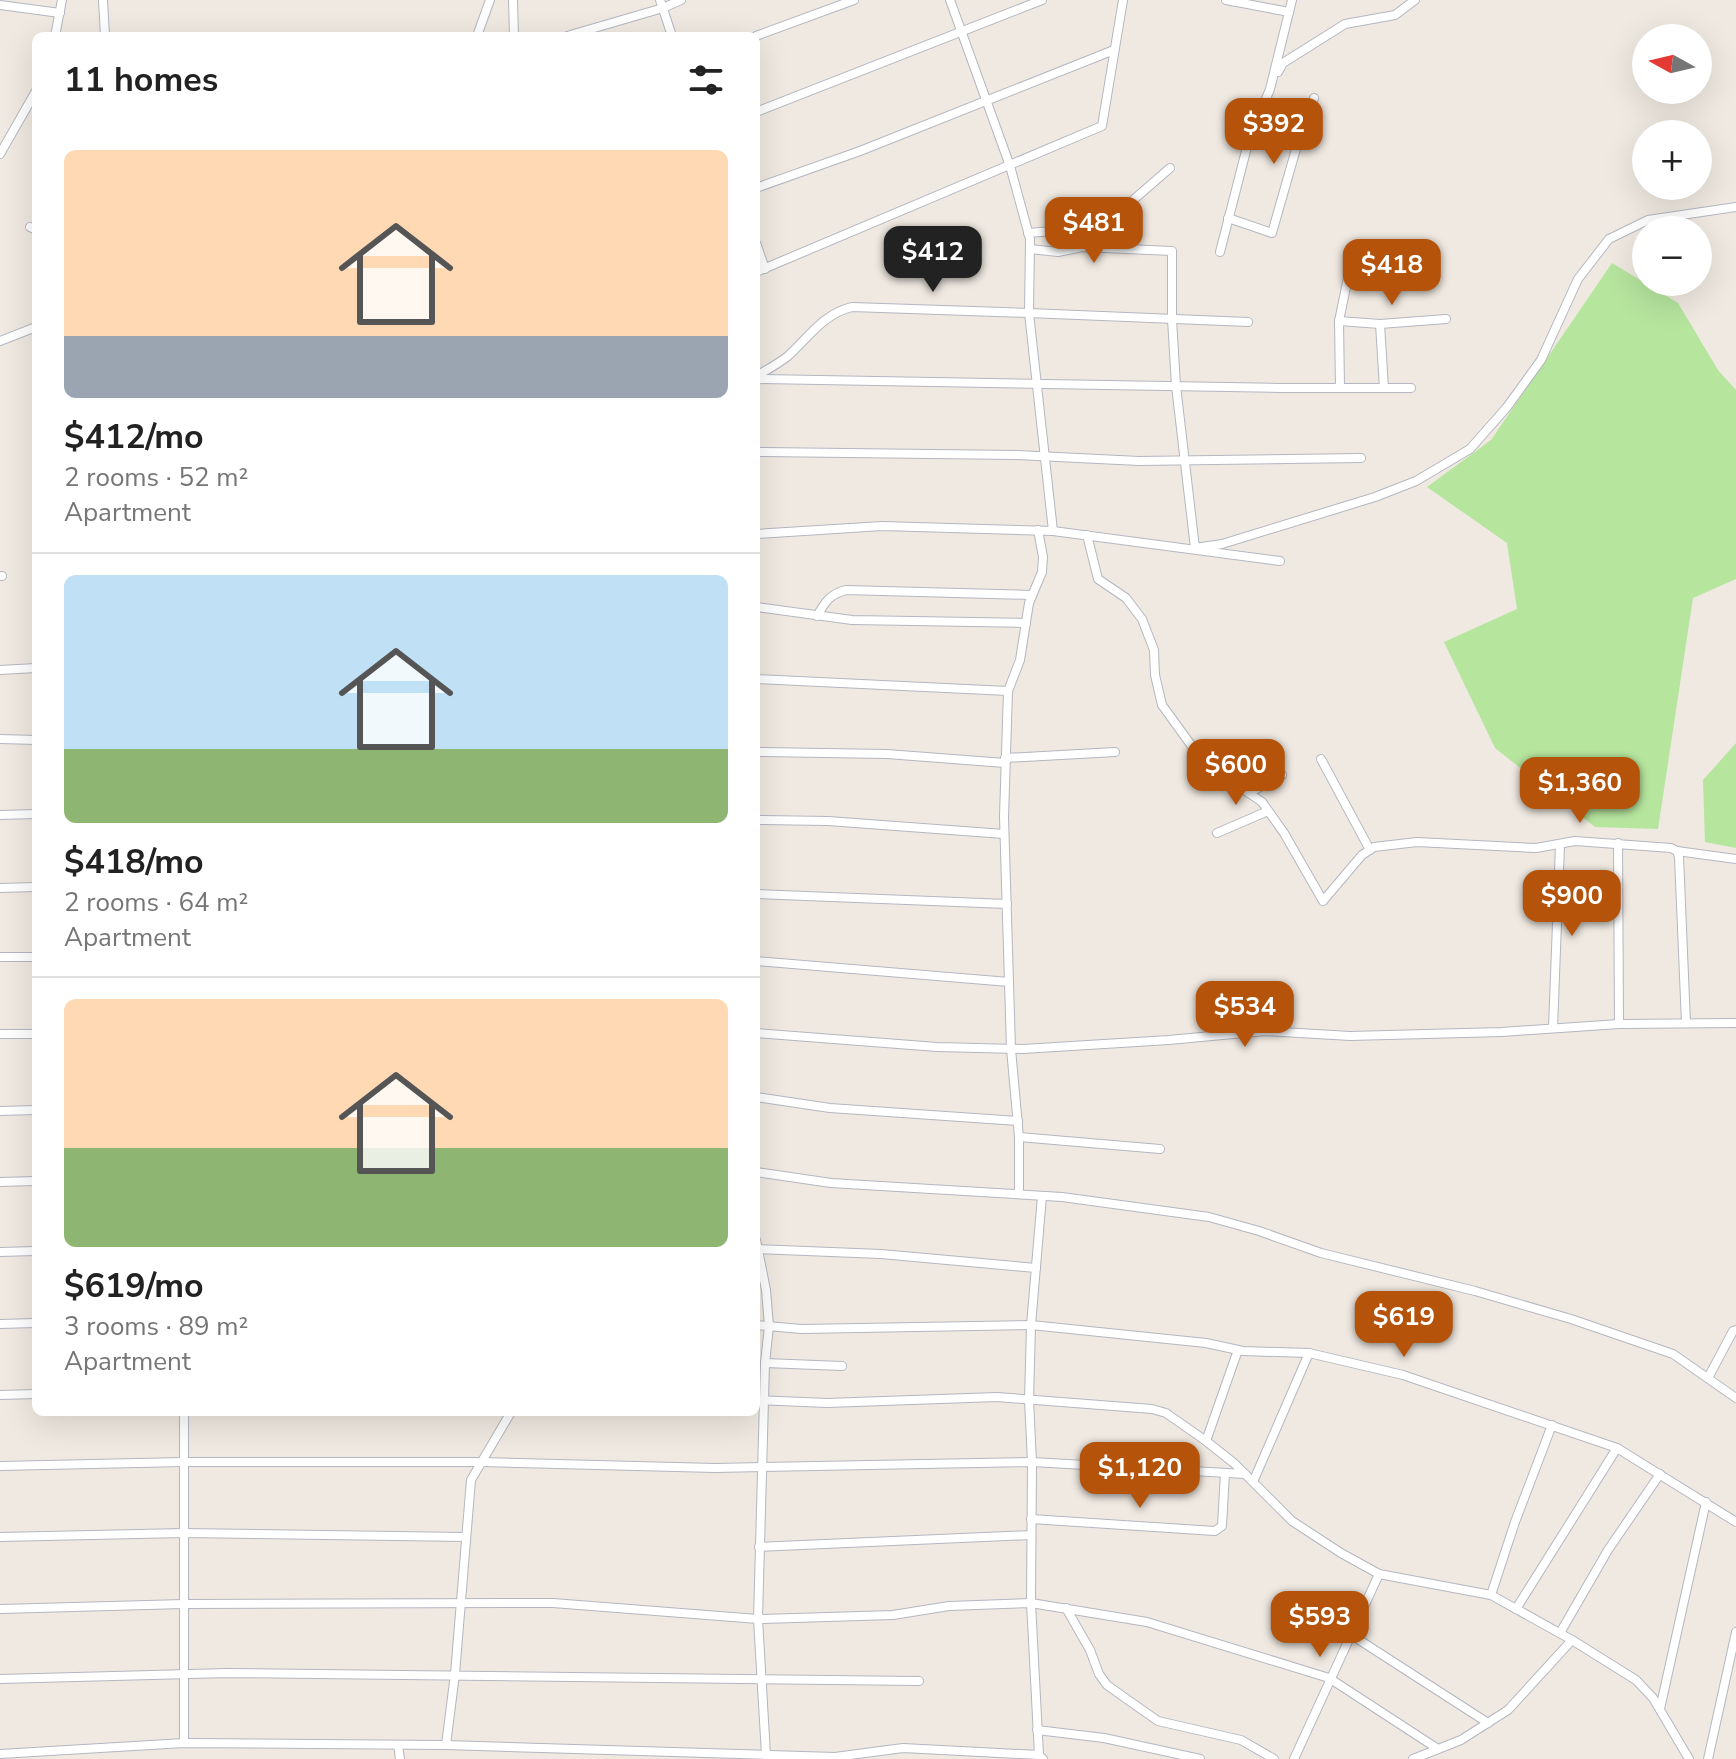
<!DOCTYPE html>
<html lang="en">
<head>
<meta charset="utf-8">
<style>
	:root { --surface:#fff; --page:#f2f2f2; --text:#222; --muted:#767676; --line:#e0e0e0; --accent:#b45309 }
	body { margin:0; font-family:"Nunito Sans",sans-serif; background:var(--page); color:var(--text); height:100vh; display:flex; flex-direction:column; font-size:30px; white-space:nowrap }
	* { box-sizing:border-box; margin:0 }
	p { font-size:26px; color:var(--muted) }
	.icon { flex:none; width:44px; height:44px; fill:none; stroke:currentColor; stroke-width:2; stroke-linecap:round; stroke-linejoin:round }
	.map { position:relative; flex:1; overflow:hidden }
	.sheet { position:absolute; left:32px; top:32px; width:728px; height:1384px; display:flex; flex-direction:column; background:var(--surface); border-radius:12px; box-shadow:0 8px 32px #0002 }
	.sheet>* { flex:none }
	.needle { width:52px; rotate:278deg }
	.tools { position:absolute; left:1632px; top:24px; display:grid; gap:16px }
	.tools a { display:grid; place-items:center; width:80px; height:80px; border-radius:50%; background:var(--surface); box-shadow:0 8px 32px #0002; font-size:40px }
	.price { position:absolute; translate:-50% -68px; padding:0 18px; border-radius:16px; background:var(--accent); color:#fff; font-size:26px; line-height:52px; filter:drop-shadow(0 2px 4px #0008) }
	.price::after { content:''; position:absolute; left:50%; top:48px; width:24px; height:18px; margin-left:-12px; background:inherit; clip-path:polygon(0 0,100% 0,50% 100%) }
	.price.current { background:#222; color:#fff }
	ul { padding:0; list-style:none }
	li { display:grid; align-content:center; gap:16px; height:424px; padding:0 32px }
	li+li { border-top:2px solid var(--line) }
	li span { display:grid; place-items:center; height:248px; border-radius:12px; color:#555 }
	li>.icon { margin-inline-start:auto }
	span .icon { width:144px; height:144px; fill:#fffc; stroke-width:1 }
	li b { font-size:34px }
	h2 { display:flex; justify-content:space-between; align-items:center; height:96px; padding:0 32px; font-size:34px }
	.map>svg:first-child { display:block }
	.green { fill:#b6e59e }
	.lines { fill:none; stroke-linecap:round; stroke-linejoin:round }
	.street-casing { stroke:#b4b7c1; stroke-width:10 }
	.street { stroke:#fff; stroke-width:8 }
</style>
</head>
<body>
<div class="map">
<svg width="1736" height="1759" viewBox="0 0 1736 1759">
	<rect width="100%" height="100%" fill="#efe9e1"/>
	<g class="green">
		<path d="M 1612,263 L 1678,303 L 1718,370 L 1736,390 L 1736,579 L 1693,598 L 1658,829 L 1595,827 L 1495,748 L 1444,642 L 1517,609 L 1507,543 L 1427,487 L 1491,440 Z"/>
		<path d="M 1736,743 L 1736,848 L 1705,842 L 1703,780 Z"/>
	</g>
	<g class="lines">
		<defs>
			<g id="street">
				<path d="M 103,0 L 105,36"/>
				<path d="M 513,0 L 514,36"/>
				<path d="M 660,0 L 672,36"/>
				<path d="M 1226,0 L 1289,12"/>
				<path d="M 0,5 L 60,13"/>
				<path d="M 55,36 L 62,0"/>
				<path d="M 477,36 L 490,0"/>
				<path d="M 567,36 L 663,8 L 681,0"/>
				<path d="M 756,36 L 854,0"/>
				<path d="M 1278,72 L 1283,63 L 1345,24 L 1395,15 L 1415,0"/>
				<path d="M 756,112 L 1042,0"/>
				<path d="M 0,154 L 36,91"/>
				<path d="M 756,188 L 860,151 L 1114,50"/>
				<path d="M 1228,218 L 1272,233 L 1298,142 L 1314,98"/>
				<path d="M 30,227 L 36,230"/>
				<path d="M 1028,233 L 1064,230 L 1090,220 L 1117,214 L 1170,168"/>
				<path d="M 756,243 L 765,269"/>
				<path d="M 1030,249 L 1058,252 L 1082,247 L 1172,251 L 1172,319 L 1176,386 L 1195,548 L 1222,544 L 1375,497 L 1416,481 L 1470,449 L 1507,407 L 1541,360 L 1578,279 L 1609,239 L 1648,220 L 1736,207"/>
				<path d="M 1220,252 L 1248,143 L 1270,89 L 1292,0"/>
				<path d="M 756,272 L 1102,126 L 1123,0"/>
				<path d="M 1339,321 L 1380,324 L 1446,319"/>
				<path d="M 1380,324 L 1384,388"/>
				<path d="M 0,341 L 36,327"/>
				<path d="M 756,376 C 767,370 778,364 788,356 C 809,337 823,314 852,307 L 1029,313 L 1030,239 L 1010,166 L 950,0"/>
				<path d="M 756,379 L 1281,388 L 1411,388"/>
				<path d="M 1340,388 L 1339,321 L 1351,263"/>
				<path d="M 756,452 L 1017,455 L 1139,461 L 1361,458"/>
				<path d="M 1053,531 L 1029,313 L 1248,322"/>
				<path d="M 756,534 L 882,526 L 1053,531 L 1280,561"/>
				<path d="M 1087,535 L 1098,579 L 1126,598 L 1142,619 L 1154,650 L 1155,675 L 1162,705 L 1191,745 L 1227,778 L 1262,802 L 1284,833 L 1323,901 L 1362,855 L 1374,847 L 1417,842 L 1536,848 L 1575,841 L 1671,848 L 1677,851 L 1679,857 L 1686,1023"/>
				<path d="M 0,576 L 2,576"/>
				<path d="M 756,607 L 852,620 L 1026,623"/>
				<path d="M 817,616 C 825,602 830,594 846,590 L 1032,595"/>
				<path d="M 0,670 L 36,668"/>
				<path d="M 756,679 L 1008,691"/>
				<path d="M 0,739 L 36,740"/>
				<path d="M 756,752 L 887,754 L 1005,763"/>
				<path d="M 1005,758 L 1115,752"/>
				<path d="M 1321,759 L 1370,850"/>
				<path d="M 1249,793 L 1282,775"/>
				<path d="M 0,815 L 36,814"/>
				<path d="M 756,820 L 828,821 L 1004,834"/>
				<path d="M 1217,833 L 1268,811"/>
				<path d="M 1618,843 L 1619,1024"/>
				<path d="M 1677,851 L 1736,859"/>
				<path d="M 0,888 L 36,887"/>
				<path d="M 756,894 L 1007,904"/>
				<path d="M 0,957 L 36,957"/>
				<path d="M 756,961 L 1009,982"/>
				<path d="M 1553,1028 L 1560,845"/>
				<path d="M 756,1033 L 937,1047 L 1023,1049 L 1169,1040 L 1265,1031 L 1350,1036 L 1502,1032 L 1619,1024 L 1736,1023"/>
				<path d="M 0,1034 L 36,1034"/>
				<path d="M 756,1097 L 830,1108 L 1018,1121"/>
				<path d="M 0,1111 L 36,1110"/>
				<path d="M 1019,1137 L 1160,1149"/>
				<path d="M 756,1172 L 831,1183 L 1062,1197 L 1209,1217 L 1259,1231 L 1321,1253 L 1475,1291 L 1571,1319 L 1673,1354 L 1736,1398"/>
				<path d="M 0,1182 L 36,1181"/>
				<path d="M 1019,1194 L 1019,1137 L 1011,1049 L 1004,817 L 1008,691 L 1020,660 L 1029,603 L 1042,572 L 1043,557 L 1038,530"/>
				<path d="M 756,1240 L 766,1290 L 769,1326 L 765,1363 L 758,1619 L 766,1755"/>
				<path d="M 756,1249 L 881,1254 L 1036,1268"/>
				<path d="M 0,1252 L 36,1251"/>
				<path d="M 0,1324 L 36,1323"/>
				<path d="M 756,1325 L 801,1329 L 1031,1325 L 1206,1343 L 1243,1351 L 1309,1353 L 1403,1375 L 1617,1448 L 1736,1522"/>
				<path d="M 765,1363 L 842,1366"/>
				<path d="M 1708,1378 L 1733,1331 L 1736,1330"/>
				<path d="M 0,1395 L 36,1394"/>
				<path d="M 756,1400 L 827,1403 L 997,1397 L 1152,1409 L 1166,1413 L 1206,1441 L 1235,1464 L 1292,1521 L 1341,1553 L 1379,1574 L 1491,1595 L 1572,1640 L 1636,1680 L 1653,1698 L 1689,1759"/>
				<path d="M 1206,1441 L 1238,1350"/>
				<path d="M 0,1466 L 184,1462 L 481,1462 L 715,1468 L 1032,1462 L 1245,1474"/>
				<path d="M 1253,1482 L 1309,1353"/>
				<path d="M 1031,1519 L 1215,1531 L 1222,1526 L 1225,1473"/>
				<path d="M 0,1537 L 184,1533 L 466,1537"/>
				<path d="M 759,1547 L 1031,1535"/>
				<path d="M 1491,1595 L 1515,1522 L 1552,1425"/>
				<path d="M 1066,1608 L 1090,1650 L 1099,1674 L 1107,1685 L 1128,1700 L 1158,1721 L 1241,1740 L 1274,1759"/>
				<path d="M 0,1609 L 184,1604 L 553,1603 L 758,1619 L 893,1615 L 949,1606 L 1031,1603 L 1147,1622 L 1329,1678 L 1438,1749"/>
				<path d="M 1516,1609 L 1617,1448"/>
				<path d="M 1560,1633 L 1608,1550 L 1660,1474"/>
				<path d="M 1350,1634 L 1488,1723"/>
				<path d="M 0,1679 L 228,1673 L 919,1681"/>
				<path d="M 1660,1709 L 1706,1502"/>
				<path d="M 1037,1730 L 1104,1738 L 1200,1759"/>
				<path d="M 184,1743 L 184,1412"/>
				<path d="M 398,1745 L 400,1759"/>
				<path d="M 446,1745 L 455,1674 L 471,1480 L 511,1412"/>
				<path d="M 0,1754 L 184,1743 L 446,1745 L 835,1757 L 903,1748 L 1039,1755 L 1043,1759"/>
				<path d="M 1039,1755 L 1031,1603 L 1032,1462 L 1029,1400 L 1031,1325 L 1042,1196"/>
				<path d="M 1294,1759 L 1379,1574"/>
				<path d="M 1413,1759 L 1461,1740 L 1508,1710 L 1572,1640"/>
				<path d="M 1708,1759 L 1736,1632"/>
			</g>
		</defs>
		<use href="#street" class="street-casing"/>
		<use href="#street" class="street"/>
	</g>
</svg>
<div class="tools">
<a><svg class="needle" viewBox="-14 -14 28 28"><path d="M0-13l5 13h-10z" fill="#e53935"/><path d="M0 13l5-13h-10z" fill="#767676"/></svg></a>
<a>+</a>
<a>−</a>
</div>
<b class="price" style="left:1274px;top:166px">$392</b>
<b class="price" style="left:1094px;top:265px">$481</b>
<b class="price current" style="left:933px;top:294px">$412</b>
<b class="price" style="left:1392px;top:307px">$418</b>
<b class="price" style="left:1236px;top:807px">$600</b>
<b class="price" style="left:1580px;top:825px">$1,360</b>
<b class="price" style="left:1572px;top:938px">$900</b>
<b class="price" style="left:1245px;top:1049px">$534</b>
<b class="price" style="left:1404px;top:1359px">$619</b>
<b class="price" style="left:1140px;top:1510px">$1,120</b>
<b class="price" style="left:1320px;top:1659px">$593</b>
<section class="sheet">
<h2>11 homes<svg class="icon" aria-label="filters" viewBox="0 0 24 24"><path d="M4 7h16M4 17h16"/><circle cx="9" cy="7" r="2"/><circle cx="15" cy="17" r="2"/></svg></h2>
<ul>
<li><span style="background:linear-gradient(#ffd9b3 75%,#9aa5b1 0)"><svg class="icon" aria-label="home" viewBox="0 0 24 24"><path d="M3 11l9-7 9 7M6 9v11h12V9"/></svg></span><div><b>$412/mo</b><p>2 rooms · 52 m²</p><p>Apartment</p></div></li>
<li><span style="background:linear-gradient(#bfe0f5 70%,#8fb573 0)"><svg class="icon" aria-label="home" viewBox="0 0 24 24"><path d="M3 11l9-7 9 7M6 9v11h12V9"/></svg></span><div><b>$418/mo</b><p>2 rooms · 64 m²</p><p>Apartment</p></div></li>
<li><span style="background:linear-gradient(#ffd9b3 60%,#8fb573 0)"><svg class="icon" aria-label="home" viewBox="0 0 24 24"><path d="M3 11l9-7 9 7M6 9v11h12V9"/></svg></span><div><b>$619/mo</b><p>3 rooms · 89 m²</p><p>Apartment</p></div></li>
</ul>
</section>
</div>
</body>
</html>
